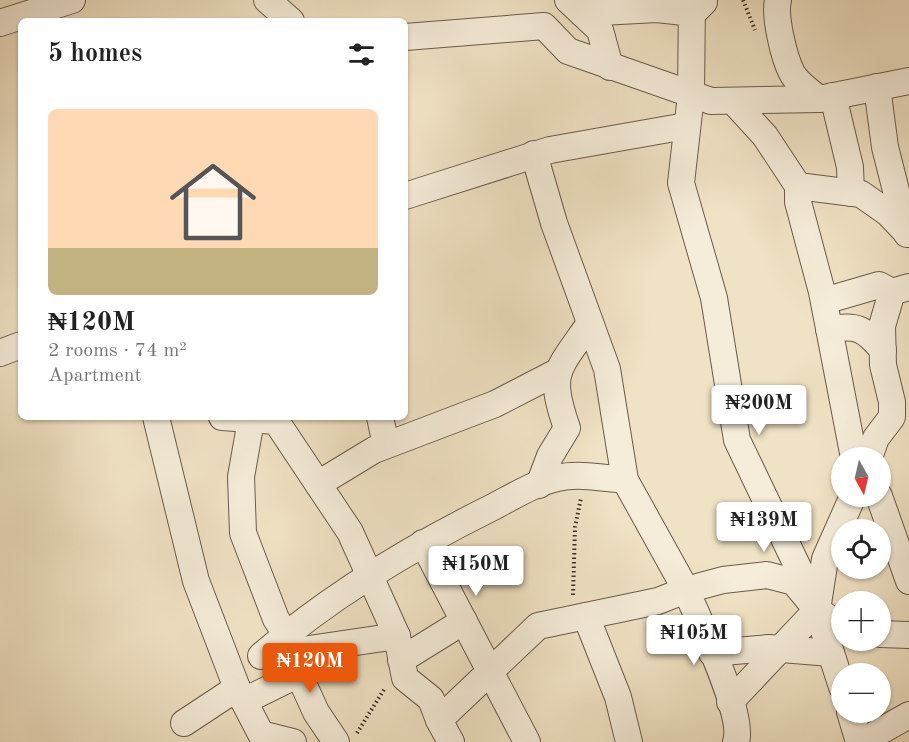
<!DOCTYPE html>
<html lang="en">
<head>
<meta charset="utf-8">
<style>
	:root { --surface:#fff; --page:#f2f2f2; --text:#222; --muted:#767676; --line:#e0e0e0; --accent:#ea580c }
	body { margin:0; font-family:"Old Standard TT",serif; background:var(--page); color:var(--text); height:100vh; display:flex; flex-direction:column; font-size:22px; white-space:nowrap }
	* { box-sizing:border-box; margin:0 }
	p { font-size:20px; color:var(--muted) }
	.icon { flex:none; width:33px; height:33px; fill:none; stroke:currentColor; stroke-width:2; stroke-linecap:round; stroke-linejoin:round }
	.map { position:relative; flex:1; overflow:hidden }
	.panel { position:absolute; left:18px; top:18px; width:390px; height:402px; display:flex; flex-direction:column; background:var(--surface); border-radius:9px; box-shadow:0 2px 4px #0004 }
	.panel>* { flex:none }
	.needle { width:39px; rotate:172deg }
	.tools { position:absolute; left:831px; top:447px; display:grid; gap:12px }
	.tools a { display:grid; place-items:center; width:60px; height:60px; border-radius:50%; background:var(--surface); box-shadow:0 2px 4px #0004; font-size:30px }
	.price { position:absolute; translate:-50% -51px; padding:0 14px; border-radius:6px; background:#fff; color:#222; font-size:20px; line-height:39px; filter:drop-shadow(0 2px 3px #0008) }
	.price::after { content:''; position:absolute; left:50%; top:36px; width:18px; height:14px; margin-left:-9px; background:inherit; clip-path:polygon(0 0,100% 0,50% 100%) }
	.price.current { background:var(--accent); color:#fff }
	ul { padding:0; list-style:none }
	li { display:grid; align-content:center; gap:12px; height:318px; padding:0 30px }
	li+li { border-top:2px solid var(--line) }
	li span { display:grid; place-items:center; height:186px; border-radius:9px; color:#555 }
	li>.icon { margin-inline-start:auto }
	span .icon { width:108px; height:108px; fill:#fffc; stroke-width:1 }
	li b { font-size:26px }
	h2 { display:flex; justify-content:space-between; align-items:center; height:72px; padding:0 30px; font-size:26px }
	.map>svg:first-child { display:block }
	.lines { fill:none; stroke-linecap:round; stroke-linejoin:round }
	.street-casing { stroke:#6a5b4e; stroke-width:28 }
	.path { stroke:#3e2e26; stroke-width:4; stroke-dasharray:1.5 3; stroke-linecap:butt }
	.street { stroke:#f5ecd9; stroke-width:26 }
</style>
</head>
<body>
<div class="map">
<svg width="909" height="742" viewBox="0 0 909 742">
	<rect width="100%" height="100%" fill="#f0e2c4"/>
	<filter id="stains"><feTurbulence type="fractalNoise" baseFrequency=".00333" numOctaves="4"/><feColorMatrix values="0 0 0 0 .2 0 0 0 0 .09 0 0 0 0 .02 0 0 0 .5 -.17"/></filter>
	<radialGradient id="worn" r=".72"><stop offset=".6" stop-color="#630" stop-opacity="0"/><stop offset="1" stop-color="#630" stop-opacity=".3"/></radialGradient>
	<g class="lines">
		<defs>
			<g id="street">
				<path d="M 267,0 L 291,21"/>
				<path d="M 568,0 L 600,30 L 610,67"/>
				<path d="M 692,0 L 691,95 L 681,183 L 714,298 L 737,440 L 815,603 L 842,687"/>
				<path d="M 778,0 C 774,16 784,58 792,73 C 797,83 811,92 819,99"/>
				<path d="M 582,13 L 657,9 L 693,13 L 704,2"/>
				<path d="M 0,23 L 72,0"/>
				<path d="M 405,37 L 544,26 L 568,51 L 711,101 L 819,99 L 909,81"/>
				<path d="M 877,87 L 885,147 L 907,234"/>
				<path d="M 833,96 L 850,167 L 851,193"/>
				<path d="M 733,101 L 765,136 L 798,186 L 861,194 L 888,213 L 907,233"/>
				<path d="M 798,186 L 798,202 L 822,292 L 854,458"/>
				<path d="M 405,196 L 550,150 L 686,126"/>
				<path d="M 824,301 L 879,285 L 892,292"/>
				<path d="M 829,329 C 858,325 864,328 883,350"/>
				<path d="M 0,353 L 21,345"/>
				<path d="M 156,417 L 196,581 L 237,688 L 261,734 L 293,742"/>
				<path d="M 222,417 L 276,421 L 350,532 L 397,636 L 405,678 L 431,699 L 439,720"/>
				<path d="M 380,417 L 386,445"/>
				<path d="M 251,420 L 241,477 L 243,533 L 276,619 L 286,634 L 296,668 L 316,712 L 336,742"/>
				<path d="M 869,458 L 876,438 L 892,417 L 892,402 L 883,365 L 882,326 L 892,292 L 909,287"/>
				<path d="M 318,484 L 374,450 L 495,404 L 557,372"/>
				<path d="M 539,485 L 550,456 L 567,428 C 547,371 558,370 590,323"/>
				<path d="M 879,496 L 909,581"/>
				<path d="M 423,543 L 527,742"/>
				<path d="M 586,616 L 618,697 L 629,742"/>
				<path d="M 880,634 L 909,635"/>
				<path d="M 712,653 L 769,648 L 831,653"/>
				<path d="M 275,654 L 397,636"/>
				<path d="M 261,656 C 331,595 412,547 495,506 C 514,496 535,483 557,478 C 578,473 603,478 625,480"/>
				<path d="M 401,660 L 464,621"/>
				<path d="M 244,701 L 313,667"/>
				<path d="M 730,702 L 817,610 L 825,559 L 853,496"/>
				<path d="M 850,712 L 859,742"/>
				<path d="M 184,723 L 237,688"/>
				<path d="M 451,742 L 439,720 L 538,626 L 658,601 L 686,590 L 625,480 L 607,369 L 554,223 L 534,154"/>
				<path d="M 736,742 C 745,714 699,621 686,590 L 723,580 L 767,575 L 794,582 L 817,610 L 842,627"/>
				<path d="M 861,742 L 909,715"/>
			</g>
		</defs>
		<use href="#street" class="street-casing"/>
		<g class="path">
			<path d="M 743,0 L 755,30"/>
			<path d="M 573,595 L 575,527 L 581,498"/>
			<path d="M 357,733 L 385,688"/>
		</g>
		<use href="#street" class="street"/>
	</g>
	<rect width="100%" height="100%" filter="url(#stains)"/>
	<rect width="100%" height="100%" fill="url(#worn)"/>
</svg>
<div class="tools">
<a><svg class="needle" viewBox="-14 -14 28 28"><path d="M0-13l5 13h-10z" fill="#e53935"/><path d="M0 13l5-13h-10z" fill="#767676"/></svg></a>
<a><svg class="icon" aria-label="locate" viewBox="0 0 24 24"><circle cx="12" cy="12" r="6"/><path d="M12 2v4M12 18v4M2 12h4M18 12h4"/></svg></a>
<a>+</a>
<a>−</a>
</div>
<b class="price" style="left:759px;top:436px">₦200M</b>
<b class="price" style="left:764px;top:553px">₦139M</b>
<b class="price" style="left:476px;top:597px">₦150M</b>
<b class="price" style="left:694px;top:666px">₦105M</b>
<b class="price current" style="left:310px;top:694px">₦120M</b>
<section class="panel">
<h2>5 homes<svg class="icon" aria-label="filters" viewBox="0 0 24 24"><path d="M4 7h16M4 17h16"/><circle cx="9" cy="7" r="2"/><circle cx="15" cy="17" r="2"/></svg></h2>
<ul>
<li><span style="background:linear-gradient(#ffd9b3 75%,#c2b280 0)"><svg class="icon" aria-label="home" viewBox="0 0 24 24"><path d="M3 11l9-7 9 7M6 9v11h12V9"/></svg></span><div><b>₦120M</b><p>2 rooms · 74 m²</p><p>Apartment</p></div></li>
</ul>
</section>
</div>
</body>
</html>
